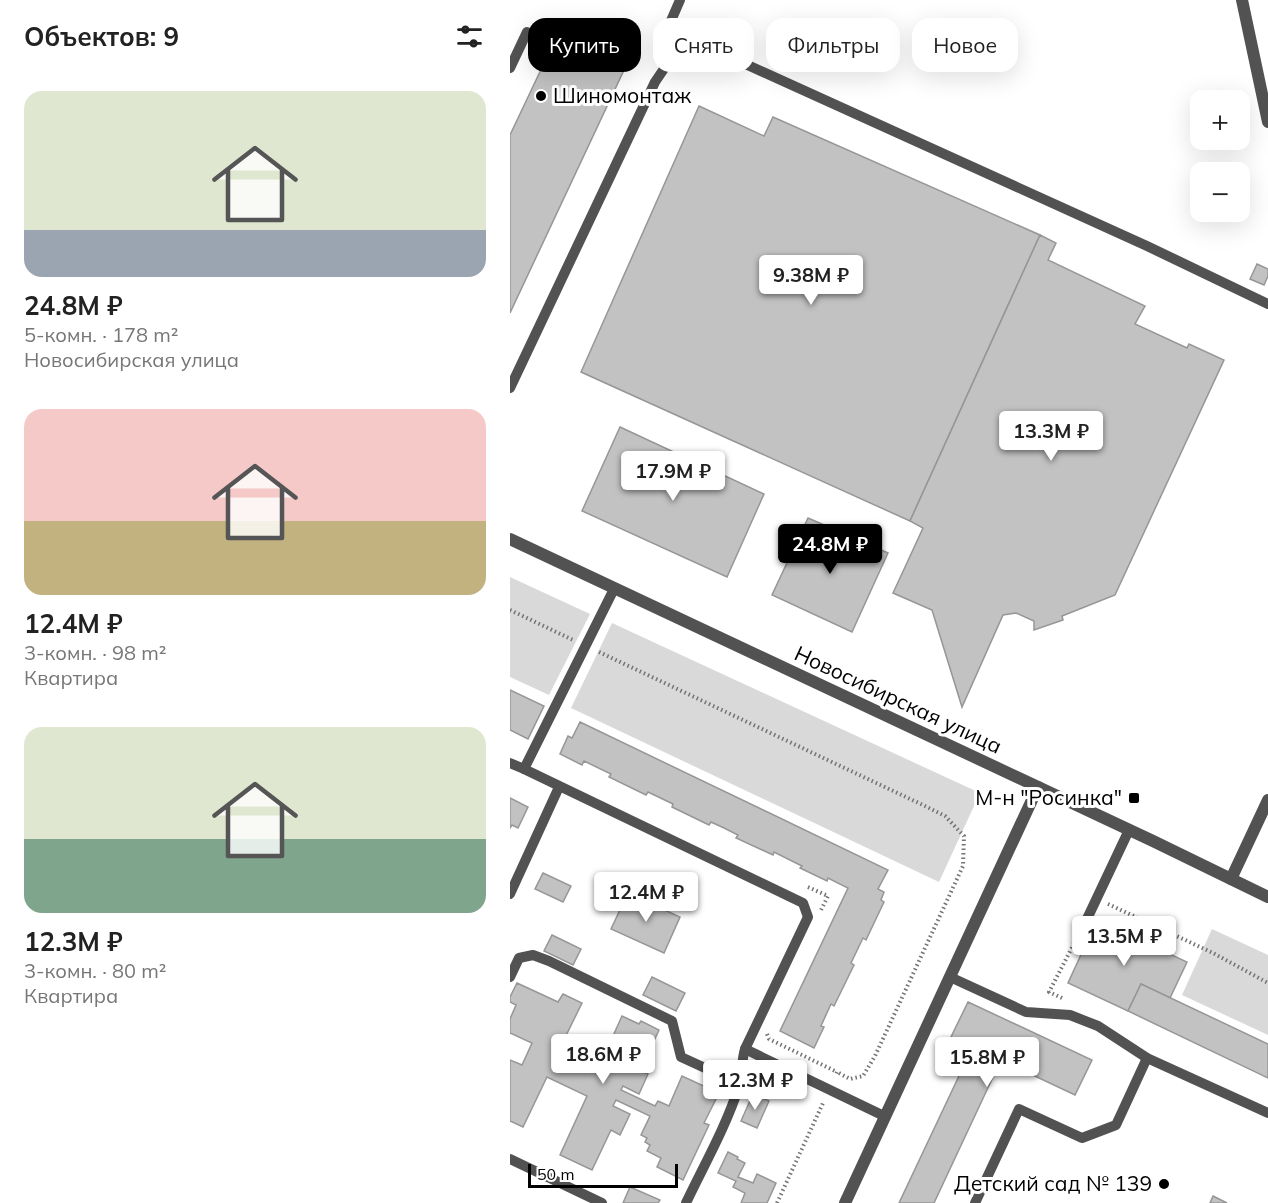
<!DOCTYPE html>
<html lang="ru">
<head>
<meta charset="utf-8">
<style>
	:root { --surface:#fff; --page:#f6f6f6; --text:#222; --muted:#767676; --accent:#000 }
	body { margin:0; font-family:Mulish,sans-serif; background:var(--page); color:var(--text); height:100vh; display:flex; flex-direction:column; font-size:22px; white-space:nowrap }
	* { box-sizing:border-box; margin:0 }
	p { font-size:20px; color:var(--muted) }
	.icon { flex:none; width:33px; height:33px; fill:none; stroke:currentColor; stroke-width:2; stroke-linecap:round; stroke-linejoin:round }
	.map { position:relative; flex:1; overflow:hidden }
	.drawer { display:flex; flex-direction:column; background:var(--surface); width:510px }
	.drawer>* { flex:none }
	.top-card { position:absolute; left:18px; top:18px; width:570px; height:54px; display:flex; gap:12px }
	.tools { position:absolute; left:680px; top:90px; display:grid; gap:12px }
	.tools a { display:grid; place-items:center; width:60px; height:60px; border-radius:12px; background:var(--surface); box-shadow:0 6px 24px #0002; font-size:30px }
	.scale { position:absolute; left:18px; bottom:15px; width:150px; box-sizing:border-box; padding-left:6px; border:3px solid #000; border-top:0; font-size:16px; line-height:21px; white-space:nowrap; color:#000; -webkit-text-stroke:4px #fff; paint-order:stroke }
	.price { position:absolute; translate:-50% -51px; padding:0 14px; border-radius:6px; background:#fff; color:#222; font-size:20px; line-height:39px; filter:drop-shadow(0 2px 3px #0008) }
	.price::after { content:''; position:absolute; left:50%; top:36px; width:18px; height:14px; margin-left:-9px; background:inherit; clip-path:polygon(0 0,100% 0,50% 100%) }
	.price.selected { background:var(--accent); color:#fff }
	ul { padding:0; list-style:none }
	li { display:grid; align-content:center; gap:12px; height:318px; padding:0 24px }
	li span { display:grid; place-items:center; height:186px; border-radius:18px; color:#555 }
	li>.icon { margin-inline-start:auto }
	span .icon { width:108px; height:108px; fill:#fffc; stroke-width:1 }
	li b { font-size:26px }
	h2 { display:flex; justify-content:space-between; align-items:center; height:72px; padding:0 24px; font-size:26px }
	.tag { padding:0 21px; border-radius:18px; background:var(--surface); box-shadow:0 6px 24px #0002; font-size:21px; line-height:54px }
	.tag.selected { background:var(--accent); color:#fff }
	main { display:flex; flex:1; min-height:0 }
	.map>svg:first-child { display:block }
	.green { fill:#d9d9d9 }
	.building { fill:#c2c2c2; stroke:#969696; stroke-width:1.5 }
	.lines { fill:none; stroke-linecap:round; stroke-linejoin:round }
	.path { stroke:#747474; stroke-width:4; stroke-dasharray:1.5 3; stroke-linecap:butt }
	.service { stroke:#525252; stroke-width:10 }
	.minor { stroke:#525252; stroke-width:12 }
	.tertiary { stroke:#525252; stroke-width:12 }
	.poi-dot { fill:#000; stroke:#fff; stroke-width:2 }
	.labels { text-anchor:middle; stroke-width:6; stroke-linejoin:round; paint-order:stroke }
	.poi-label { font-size:21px; fill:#000; stroke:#fff; text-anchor:end }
	.street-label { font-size:21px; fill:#000; stroke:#fff }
</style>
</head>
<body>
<main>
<section class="drawer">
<h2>Объектов: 9<svg class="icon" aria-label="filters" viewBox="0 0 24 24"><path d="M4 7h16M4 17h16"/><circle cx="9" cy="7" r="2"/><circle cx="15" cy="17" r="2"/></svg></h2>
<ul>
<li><span style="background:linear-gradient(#dfe7d0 75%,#9aa5b1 0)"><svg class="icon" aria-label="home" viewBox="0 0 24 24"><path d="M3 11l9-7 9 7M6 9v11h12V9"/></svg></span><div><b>24.8M ₽</b><p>5-комн. · 178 m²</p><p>Новосибирская улица</p></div></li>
<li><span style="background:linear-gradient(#f6c9c9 60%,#c2b280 0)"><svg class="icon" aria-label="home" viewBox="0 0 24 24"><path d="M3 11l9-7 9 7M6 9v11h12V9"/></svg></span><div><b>12.4M ₽</b><p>3-комн. · 98 m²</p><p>Квартира</p></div></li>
<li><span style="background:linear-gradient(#dfe7d0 60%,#7fa58c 0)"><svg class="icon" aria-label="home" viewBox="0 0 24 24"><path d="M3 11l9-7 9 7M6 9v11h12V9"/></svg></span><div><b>12.3M ₽</b><p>3-комн. · 80 m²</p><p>Квартира</p></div></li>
</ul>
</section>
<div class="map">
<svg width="758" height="1203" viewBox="0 0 758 1203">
	<rect width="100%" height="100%" fill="#fff"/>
	<g class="green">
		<path d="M 0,577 L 80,614 L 39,695 L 0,677 Z"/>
		<path d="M 102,623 L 470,793 L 429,882 L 61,708 Z"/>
		<path d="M 702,929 L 758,955 L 758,1035 L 672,995 Z"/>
	</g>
	<g class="building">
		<path d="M 46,38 L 114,70 L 0,313 L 0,135 Z"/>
		<path d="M 189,106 L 254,136 L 263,117 L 530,235 L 400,521 L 71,372 Z"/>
		<path d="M 530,235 L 546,243 L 538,260 L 635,306 L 625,324 L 677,348 L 679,344 L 714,360 L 605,595 L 552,616 L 553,620 L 524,630 L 524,621 L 506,613 L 493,615 L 452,707 L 422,610 L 383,593 L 413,528 L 400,521 Z"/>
		<path d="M 747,264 L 758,269 L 758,276 L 754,285 L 740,279 Z"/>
		<path d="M 110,427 L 254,494 L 217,577 L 72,511 Z"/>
		<path d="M 298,518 L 378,553 L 342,632 L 262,595 Z"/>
		<path d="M 0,690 L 34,706 L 18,739 L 0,730 Z"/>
		<path d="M 70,722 L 378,870 L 368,889 L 374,892 L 371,900 L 374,902 L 356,940 L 353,938 L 341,963 L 344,965 L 324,1006 L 321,1004 L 311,1026 L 314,1027 L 304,1048 L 270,1031 L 338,888 L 318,878 L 317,881 L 290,868 L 292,866 L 264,852 L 263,855 L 226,838 L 228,835 L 214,828 L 201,822 L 199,825 L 162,807 L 163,804 L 138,792 L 136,795 L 99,777 L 101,774 L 74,761 L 72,765 L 50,754 L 58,736 L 62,738 Z"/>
		<path d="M 0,798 L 18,807 L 8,828 L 2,825 L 0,828 Z"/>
		<path d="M 33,873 L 61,886 L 53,902 L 25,889 Z"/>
		<path d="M 118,893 L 170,917 L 154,953 L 101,929 Z"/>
		<path d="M 587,920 L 677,962 L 660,998 L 631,984 L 618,1011 L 558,983 Z"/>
		<path d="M 42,935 L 71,949 L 63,965 L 34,951 Z"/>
		<path d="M 142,977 L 175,993 L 166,1011 L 133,995 Z"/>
		<path d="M 7,983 L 48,1002 L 53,994 L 72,1003 L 47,1054 L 89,1074 L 97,1057 L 94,1056 L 112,1016 L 129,1024 L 131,1021 L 149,1030 L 130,1071 L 138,1074 L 129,1094 L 113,1086 L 111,1090 L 145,1106 L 148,1101 L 159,1106 L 172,1076 L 209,1093 L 194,1123 L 199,1125 L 173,1180 L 147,1167 L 151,1158 L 137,1151 L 140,1145 L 135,1142 L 137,1138 L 131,1135 L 140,1116 L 106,1100 L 103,1106 L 120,1114 L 110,1135 L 101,1130 L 82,1170 L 50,1155 L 77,1096 L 37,1077 L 13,1127 L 0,1121 L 0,1060 L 12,1065 L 22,1043 L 0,1033 L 0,1019 L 6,1005 L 0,1002 L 0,997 Z"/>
		<path d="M 631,984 L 758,1044 L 758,1078 L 618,1011 Z"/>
		<path d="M 458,1002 L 582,1060 L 565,1095 L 491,1060 L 424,1203 L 389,1203 L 457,1059 L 468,1064 L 473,1052 L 441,1037 Z"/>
		<path d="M 243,1094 L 259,1101 L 247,1128 L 231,1121 Z"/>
		<path d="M 218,1152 L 228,1157 L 227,1159 L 235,1163 L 228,1177 L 243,1183 L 247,1174 L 266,1183 L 257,1203 L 231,1203 L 235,1193 L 223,1187 L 226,1181 L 208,1173 Z"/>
		<path d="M 120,1187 L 150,1200 L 148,1203 L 113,1203 Z"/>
		<path d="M 703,1196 L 717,1203 L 700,1203 Z"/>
	</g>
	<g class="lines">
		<g class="path">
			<path d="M 0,610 L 63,640"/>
			<path d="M 89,652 L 415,806 L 435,816 L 454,836 L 453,866 L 365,1056 L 353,1076 L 340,1079 L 327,1072"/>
			<path d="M 298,887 L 318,896 L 311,910"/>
			<path d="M 598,904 L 703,953 L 758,983"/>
			<path d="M 552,998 L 539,992 L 570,932"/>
			<path d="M 257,1034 L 259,1039 L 327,1072 L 326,1074"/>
			<path d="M 267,1203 L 313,1103"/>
		</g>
		<g class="service">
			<path d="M 170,0 L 157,30 L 185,44"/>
			<path d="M 0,68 L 17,32"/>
			<path d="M 0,388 L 145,82 L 162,57 L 185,44 L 220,57 L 637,246 L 758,304"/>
			<path d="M 104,589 L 14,769 L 293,903 L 298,917 L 235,1049 L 374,1116"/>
			<path d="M 0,763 L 14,769"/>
			<path d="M 0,894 L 49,787"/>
			<path d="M 576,921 L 619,830"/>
			<path d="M 0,977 L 9,958 L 23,955 L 39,961 L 162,1021 L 171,1057 L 230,1084"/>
			<path d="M 440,977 L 516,1012 L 560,1015 L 588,1026 L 637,1058 L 758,1113"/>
			<path d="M 0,1159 L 92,1203"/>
			<path d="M 176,1203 C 194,1165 216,1127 229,1086 C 233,1075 231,1061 235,1049"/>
			<path d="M 465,1203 L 509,1109 L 572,1138 L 606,1125 L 637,1058"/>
		</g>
		<g class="minor">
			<path d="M 732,0 L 758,122"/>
			<path d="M 721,879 L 758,800"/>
			<path d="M 335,1203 L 528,787"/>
		</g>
		<path class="tertiary" d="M 0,539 L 643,841 L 758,897"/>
	</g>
	<g class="poi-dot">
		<circle cx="31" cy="96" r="6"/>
		<rect x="618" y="792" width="12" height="12" rx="3"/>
		<circle cx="654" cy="1184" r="6"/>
	</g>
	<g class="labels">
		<g class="poi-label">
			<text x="43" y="103" text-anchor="start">Шиномонтаж</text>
			<text x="612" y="805">М-н "Росинка"</text>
			<text x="642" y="1191">Детский сад № 139</text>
		</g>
		<g class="street-label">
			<text transform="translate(388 700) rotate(25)" y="7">Новосибирская улица</text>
		</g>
	</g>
</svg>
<div class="tools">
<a>+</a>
<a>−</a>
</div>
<div class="scale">50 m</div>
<b class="price" style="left:301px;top:306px">9.38M ₽</b>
<b class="price" style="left:541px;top:462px">13.3M ₽</b>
<b class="price" style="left:163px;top:502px">17.9M ₽</b>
<b class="price selected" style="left:320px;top:575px">24.8M ₽</b>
<b class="price" style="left:136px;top:923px">12.4M ₽</b>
<b class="price" style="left:614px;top:967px">13.5M ₽</b>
<b class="price" style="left:93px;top:1085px">18.6M ₽</b>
<b class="price" style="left:477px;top:1088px">15.8M ₽</b>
<b class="price" style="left:245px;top:1111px">12.3M ₽</b>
<div class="top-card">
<a class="tag selected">Купить</a>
<a class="tag">Снять</a>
<a class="tag">Фильтры</a>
<a class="tag">Новое</a>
</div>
</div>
</main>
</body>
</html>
